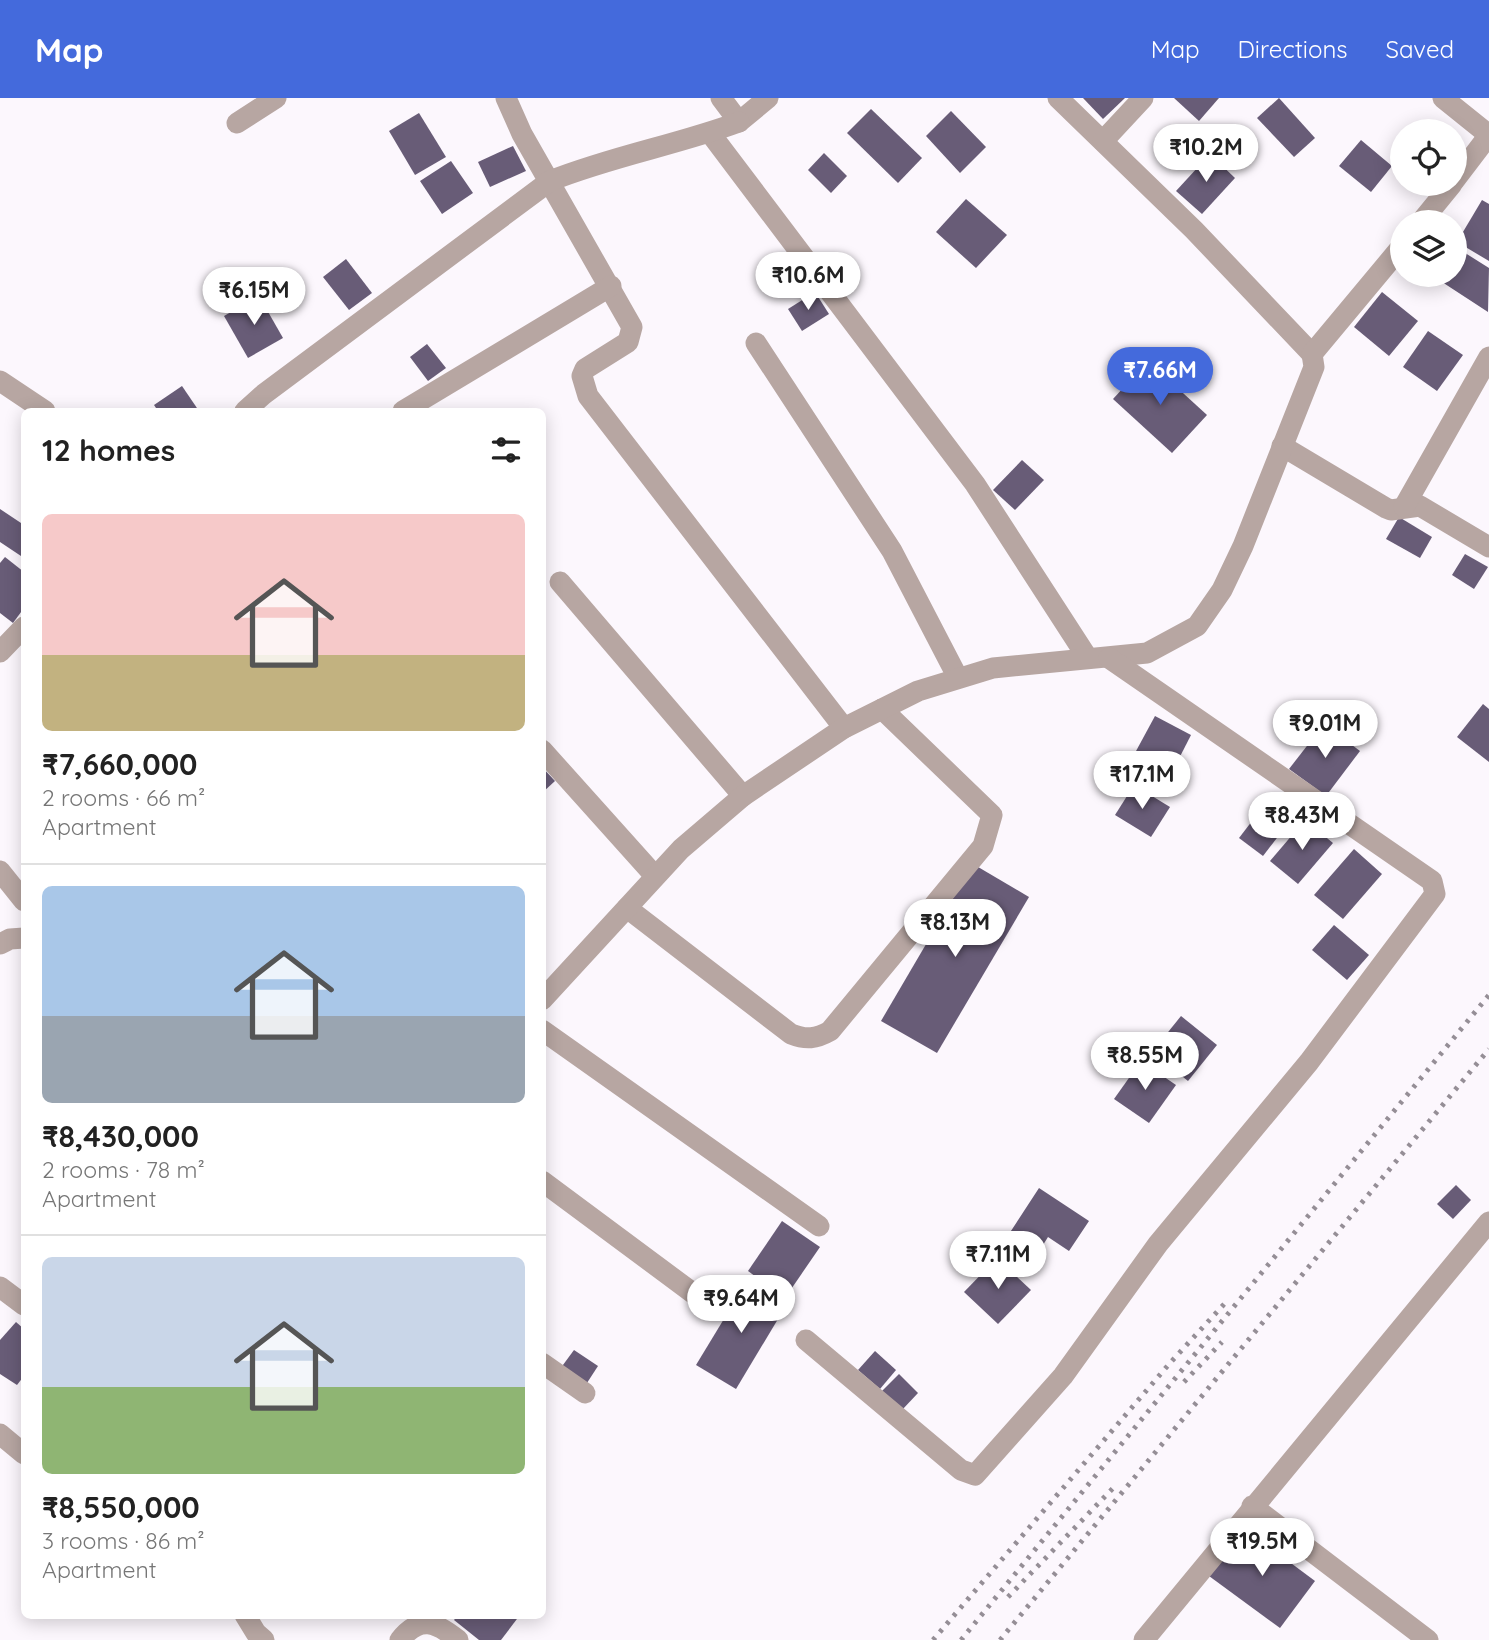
<!DOCTYPE html>
<html lang="en">
<head>
<meta charset="utf-8">
<style>
	:root { --surface:#fff; --page:#f2f2f2; --text:#222; --muted:#767676; --line:#e0e0e0; --accent:#446adc }
	body { margin:0; font-family:Quicksand,sans-serif; background:var(--page); color:var(--text); height:100vh; display:flex; flex-direction:column; font-size:26px; white-space:nowrap }
	* { box-sizing:border-box; margin:0 }
	p { font-size:23px; color:var(--muted) }
	.icon { flex:none; width:38px; height:38px; fill:none; stroke:currentColor; stroke-width:2; stroke-linecap:round; stroke-linejoin:round }
	.map { position:relative; flex:1; overflow:hidden }
	.drawer { position:absolute; left:21px; top:310px; width:525px; height:1211px; display:flex; flex-direction:column; background:var(--surface); border-radius:10px; box-shadow:0 4px 18px #0003 }
	.drawer>* { flex:none }
	.tools { position:absolute; left:1390px; top:21px; display:grid; gap:14px }
	.tools a { display:grid; place-items:center; width:77px; height:77px; border-radius:50%; background:var(--surface); box-shadow:0 4px 18px #0003; font-size:35px }
	.price { position:absolute; translate:-50% -60px; padding:0 16px; border-radius:24px; background:#fff; color:#222; font-size:23px; line-height:46px; filter:drop-shadow(0 2px 4px #0008) }
	.price::after { content:''; position:absolute; left:50%; top:42px; width:21px; height:16px; margin-left:-10px; background:inherit; clip-path:polygon(0 0,100% 0,50% 100%) }
	.price.active { background:var(--accent); color:#fff }
	ul { padding:0; list-style:none }
	li { display:grid; align-content:center; gap:14px; height:371px; padding:0 21px }
	li+li { border-top:2px solid var(--line) }
	li span { display:grid; place-items:center; height:217px; border-radius:10px; color:#555 }
	li>.icon { margin-inline-start:auto }
	span .icon { width:126px; height:126px; fill:#fffc; stroke-width:1 }
	li b { font-size:30px }
	h2 { display:flex; justify-content:space-between; align-items:center; height:84px; padding:0 21px; font-size:30px }
	header { display:flex; align-items:center; gap:42px; box-sizing:border-box; height:98px; padding:0 35px; background:var(--accent); color:#fff }
	header strong { font-size:33px }
	nav { display:flex; gap:38px; margin-inline-start:auto; font-size:24px }
	.map>svg:first-child { display:block }
	.building { fill:#685c77 }
	.lines { fill:none; stroke-linecap:round; stroke-linejoin:round }
	.minor { stroke:#b7a6a2; stroke-width:21 }
	.rail { stroke:#958e96; stroke-width:5; stroke-dasharray:3.5 7; stroke-linecap:butt }
</style>
</head>
<body>
<header>
<strong>Map</strong>
<nav><a>Map</a><a>Directions</a><a>Saved</a></nav>
</header>
<div class="map">
<svg width="1489" height="1542" viewBox="0 0 1489 1542">
	<rect width="100%" height="100%" fill="#fcf7fd"/>
	<g class="building">
		<path d="M 1083,0 L 1125,0 L 1103,21 Z"/>
		<path d="M 1174,0 L 1219,0 L 1199,23 Z"/>
		<path d="M 1279,0 L 1315,40 L 1294,59 L 1257,20 Z"/>
		<path d="M 871,11 L 922,60 L 898,85 L 847,35 Z"/>
		<path d="M 951,13 L 986,49 L 960,75 L 926,38 Z"/>
		<path d="M 419,15 L 446,59 L 415,77 L 389,33 Z"/>
		<path d="M 1361,42 L 1392,68 L 1371,94 L 1339,68 Z"/>
		<path d="M 513,48 L 526,73 L 490,89 L 478,64 Z"/>
		<path d="M 824,55 L 847,78 L 831,95 L 808,72 Z"/>
		<path d="M 1210,56 L 1235,80 L 1202,116 L 1176,93 Z"/>
		<path d="M 451,63 L 473,95 L 442,116 L 420,83 Z"/>
		<path d="M 966,101 L 1007,137 L 976,170 L 936,134 Z"/>
		<path d="M 1482,102 L 1489,106 L 1489,163 L 1457,144 Z"/>
		<path d="M 1462,153 L 1489,170 L 1488,214 L 1442,184 L 1447,177 L 1454,177 L 1454,165 Z"/>
		<path d="M 346,161 L 372,195 L 349,212 L 323,179 Z"/>
		<path d="M 815,194 L 829,216 L 802,233 L 788,211 Z"/>
		<path d="M 1382,194 L 1418,223 L 1389,258 L 1354,229 Z"/>
		<path d="M 259,198 L 283,240 L 248,260 L 224,218 Z"/>
		<path d="M 1428,233 L 1463,257 L 1437,293 L 1403,269 Z"/>
		<path d="M 427,246 L 446,270 L 428,283 L 410,259 Z"/>
		<path d="M 1148,263 L 1207,317 L 1172,355 L 1113,301 Z"/>
		<path d="M 182,288 L 199,313 L 158,313 L 154,307 Z"/>
		<path d="M 1022,362 L 1044,382 L 1015,412 L 993,392 Z"/>
		<path d="M 0,411 L 24,427 L 24,460 L 0,444 Z"/>
		<path d="M 1399,419 L 1432,439 L 1420,460 L 1386,441 Z"/>
		<path d="M 1465,456 L 1488,469 L 1474,491 L 1452,477 Z"/>
		<path d="M 5,459 L 24,474 L 24,510 L 13,525 L 0,515 L 0,465 Z"/>
		<path d="M 1483,606 L 1489,611 L 1489,664 L 1457,639 Z"/>
		<path d="M 1155,618 L 1191,637 L 1166,686 L 1129,666 Z"/>
		<path d="M 1324,626 L 1360,653 L 1326,698 L 1289,671 Z"/>
		<path d="M 542,669 L 555,683 L 542,695 Z"/>
		<path d="M 1134,687 L 1170,709 L 1151,739 L 1115,717 Z"/>
		<path d="M 1272,697 L 1296,715 L 1263,758 L 1239,740 Z"/>
		<path d="M 1305,722 L 1333,745 L 1298,786 L 1270,763 Z"/>
		<path d="M 1354,751 L 1382,776 L 1343,821 L 1314,797 Z"/>
		<path d="M 973,766 L 1029,799 L 937,955 L 881,923 Z"/>
		<path d="M 1334,827 L 1369,857 L 1347,882 L 1312,852 Z"/>
		<path d="M 1181,918 L 1217,947 L 1188,983 L 1152,954 Z"/>
		<path d="M 1141,963 L 1176,987 L 1149,1025 L 1114,1001 Z"/>
		<path d="M 1456,1087 L 1471,1102 L 1453,1121 L 1437,1106 Z"/>
		<path d="M 1039,1090 L 1089,1123 L 1069,1153 L 1048,1139 L 1038,1155 L 1009,1136 Z"/>
		<path d="M 782,1123 L 820,1149 L 785,1200 L 748,1173 Z"/>
		<path d="M 997,1160 L 1031,1192 L 998,1226 L 964,1194 Z"/>
		<path d="M 747,1183 L 787,1206 L 736,1291 L 696,1267 Z"/>
		<path d="M 16,1224 L 24,1231 L 24,1278 L 17,1287 L 0,1276 L 0,1242 Z"/>
		<path d="M 574,1252 L 598,1268 L 585,1288 L 560,1271 Z"/>
		<path d="M 875,1253 L 896,1272 L 880,1291 L 858,1272 Z"/>
		<path d="M 899,1276 L 918,1295 L 902,1312 L 882,1293 Z"/>
		<path d="M 1245,1431 L 1315,1483 L 1280,1530 L 1209,1478 Z"/>
		<path d="M 458,1517 L 520,1517 L 501,1542 L 479,1542 L 454,1522 Z"/>
	</g>
	<g class="lines">
		<g class="minor">
			<path d="M 506,0 L 522,36 L 632,229 L 628,244 L 585,271 L 582,278 L 588,298 L 844,630"/>
			<path d="M 721,0 L 739,24 L 768,0"/>
			<path d="M 1058,0 L 1194,132 L 1312,256"/>
			<path d="M 1443,0 L 1489,37"/>
			<path d="M 237,25 L 276,0"/>
			<path d="M 710,35 L 975,386 L 1087,559"/>
			<path d="M 1103,43 L 1143,0"/>
			<path d="M 1454,83 L 1489,37"/>
			<path d="M 1421,124 L 1452,86"/>
			<path d="M 756,245 L 892,453 L 958,580"/>
			<path d="M 0,283 L 45,313"/>
			<path d="M 245,313 L 264,296 L 550,83 C 612,58 677,47 739,24"/>
			<path d="M 403,313 L 611,188"/>
			<path d="M 1282,348 L 1386,410 L 1391,412 L 1420,408 L 1489,449"/>
			<path d="M 1404,409 L 1489,259"/>
			<path d="M 560,484 L 743,698"/>
			<path d="M 0,554 L 24,529"/>
			<path d="M 542,652 L 655,778"/>
			<path d="M 0,773 L 24,803"/>
			<path d="M 627,810 L 791,936 C 806,942 816,941 830,933 L 983,748 L 992,717 L 882,611"/>
			<path d="M 0,846 L 10,841 L 24,840"/>
			<path d="M 542,902 L 681,751 L 743,698 L 844,630 L 918,593 L 993,570 L 1147,555 L 1197,528 L 1222,492 L 1243,448 L 1314,269 L 1312,256 L 1402,148"/>
			<path d="M 542,932 L 819,1128"/>
			<path d="M 542,1083 L 705,1204"/>
			<path d="M 0,1189 L 24,1207"/>
			<path d="M 806,1242 L 961,1372 L 975,1377 L 1063,1278 L 1158,1146 L 1309,964 L 1435,796 L 1432,783 L 1109,560"/>
			<path d="M 542,1265 L 585,1295"/>
			<path d="M 0,1336 L 24,1356"/>
			<path d="M 1252,1408 L 1428,1542"/>
			<path d="M 245,1517 L 256,1535 L 264,1542"/>
			<path d="M 400,1542 C 420,1517 436,1524 458,1542"/>
			<path d="M 1144,1542 L 1489,1124"/>
		</g>
		<g class="rail">
			<path d="M 1184,1284 L 1222,1244"/>
			<path d="M 1008,1499 L 1117,1386"/>
			<path d="M 933,1542 L 1170,1265 L 1227,1203"/>
			<path d="M 961,1542 L 1489,897"/>
			<path d="M 1000,1542 L 1489,951"/>
		</g>
	</g>
</svg>
<div class="tools">
<a><svg class="icon" aria-label="locate" viewBox="0 0 24 24"><circle cx="12" cy="12" r="6"/><path d="M12 2v4M12 18v4M2 12h4M18 12h4"/></svg></a>
<a><svg class="icon" aria-label="layers" viewBox="0 0 24 24"><path d="M12 4l9 5-9 5-9-5zM3 14l9 5 9-5"/></svg></a>
</div>
<b class="price" style="left:1206px;top:86px">₹10.2M</b>
<b class="price" style="left:808px;top:214px">₹10.6M</b>
<b class="price" style="left:254px;top:229px">₹6.15M</b>
<b class="price active" style="left:1160px;top:309px">₹7.66M</b>
<b class="price" style="left:1325px;top:662px">₹9.01M</b>
<b class="price" style="left:1142px;top:713px">₹17.1M</b>
<b class="price" style="left:1302px;top:754px">₹8.43M</b>
<b class="price" style="left:955px;top:861px">₹8.13M</b>
<b class="price" style="left:1145px;top:994px">₹8.55M</b>
<b class="price" style="left:998px;top:1193px">₹7.11M</b>
<b class="price" style="left:741px;top:1237px">₹9.64M</b>
<b class="price" style="left:1262px;top:1480px">₹19.5M</b>
<section class="drawer">
<h2>12 homes<svg class="icon" aria-label="filters" viewBox="0 0 24 24"><path d="M4 7h16M4 17h16"/><circle cx="9" cy="7" r="2"/><circle cx="15" cy="17" r="2"/></svg></h2>
<ul>
<li><span style="background:linear-gradient(#f6c9c9 65%,#c2b280 0)"><svg class="icon" aria-label="home" viewBox="0 0 24 24"><path d="M3 11l9-7 9 7M6 9v11h12V9"/></svg></span><div><b>₹7,660,000</b><p>2 rooms · 66 m²</p><p>Apartment</p></div></li>
<li><span style="background:linear-gradient(#a9c7e8 60%,#9aa5b1 0)"><svg class="icon" aria-label="home" viewBox="0 0 24 24"><path d="M3 11l9-7 9 7M6 9v11h12V9"/></svg></span><div><b>₹8,430,000</b><p>2 rooms · 78 m²</p><p>Apartment</p></div></li>
<li><span style="background:linear-gradient(#c9d6e8 60%,#8fb573 0)"><svg class="icon" aria-label="home" viewBox="0 0 24 24"><path d="M3 11l9-7 9 7M6 9v11h12V9"/></svg></span><div><b>₹8,550,000</b><p>3 rooms · 86 m²</p><p>Apartment</p></div></li>
</ul>
</section>
</div>
</body>
</html>
